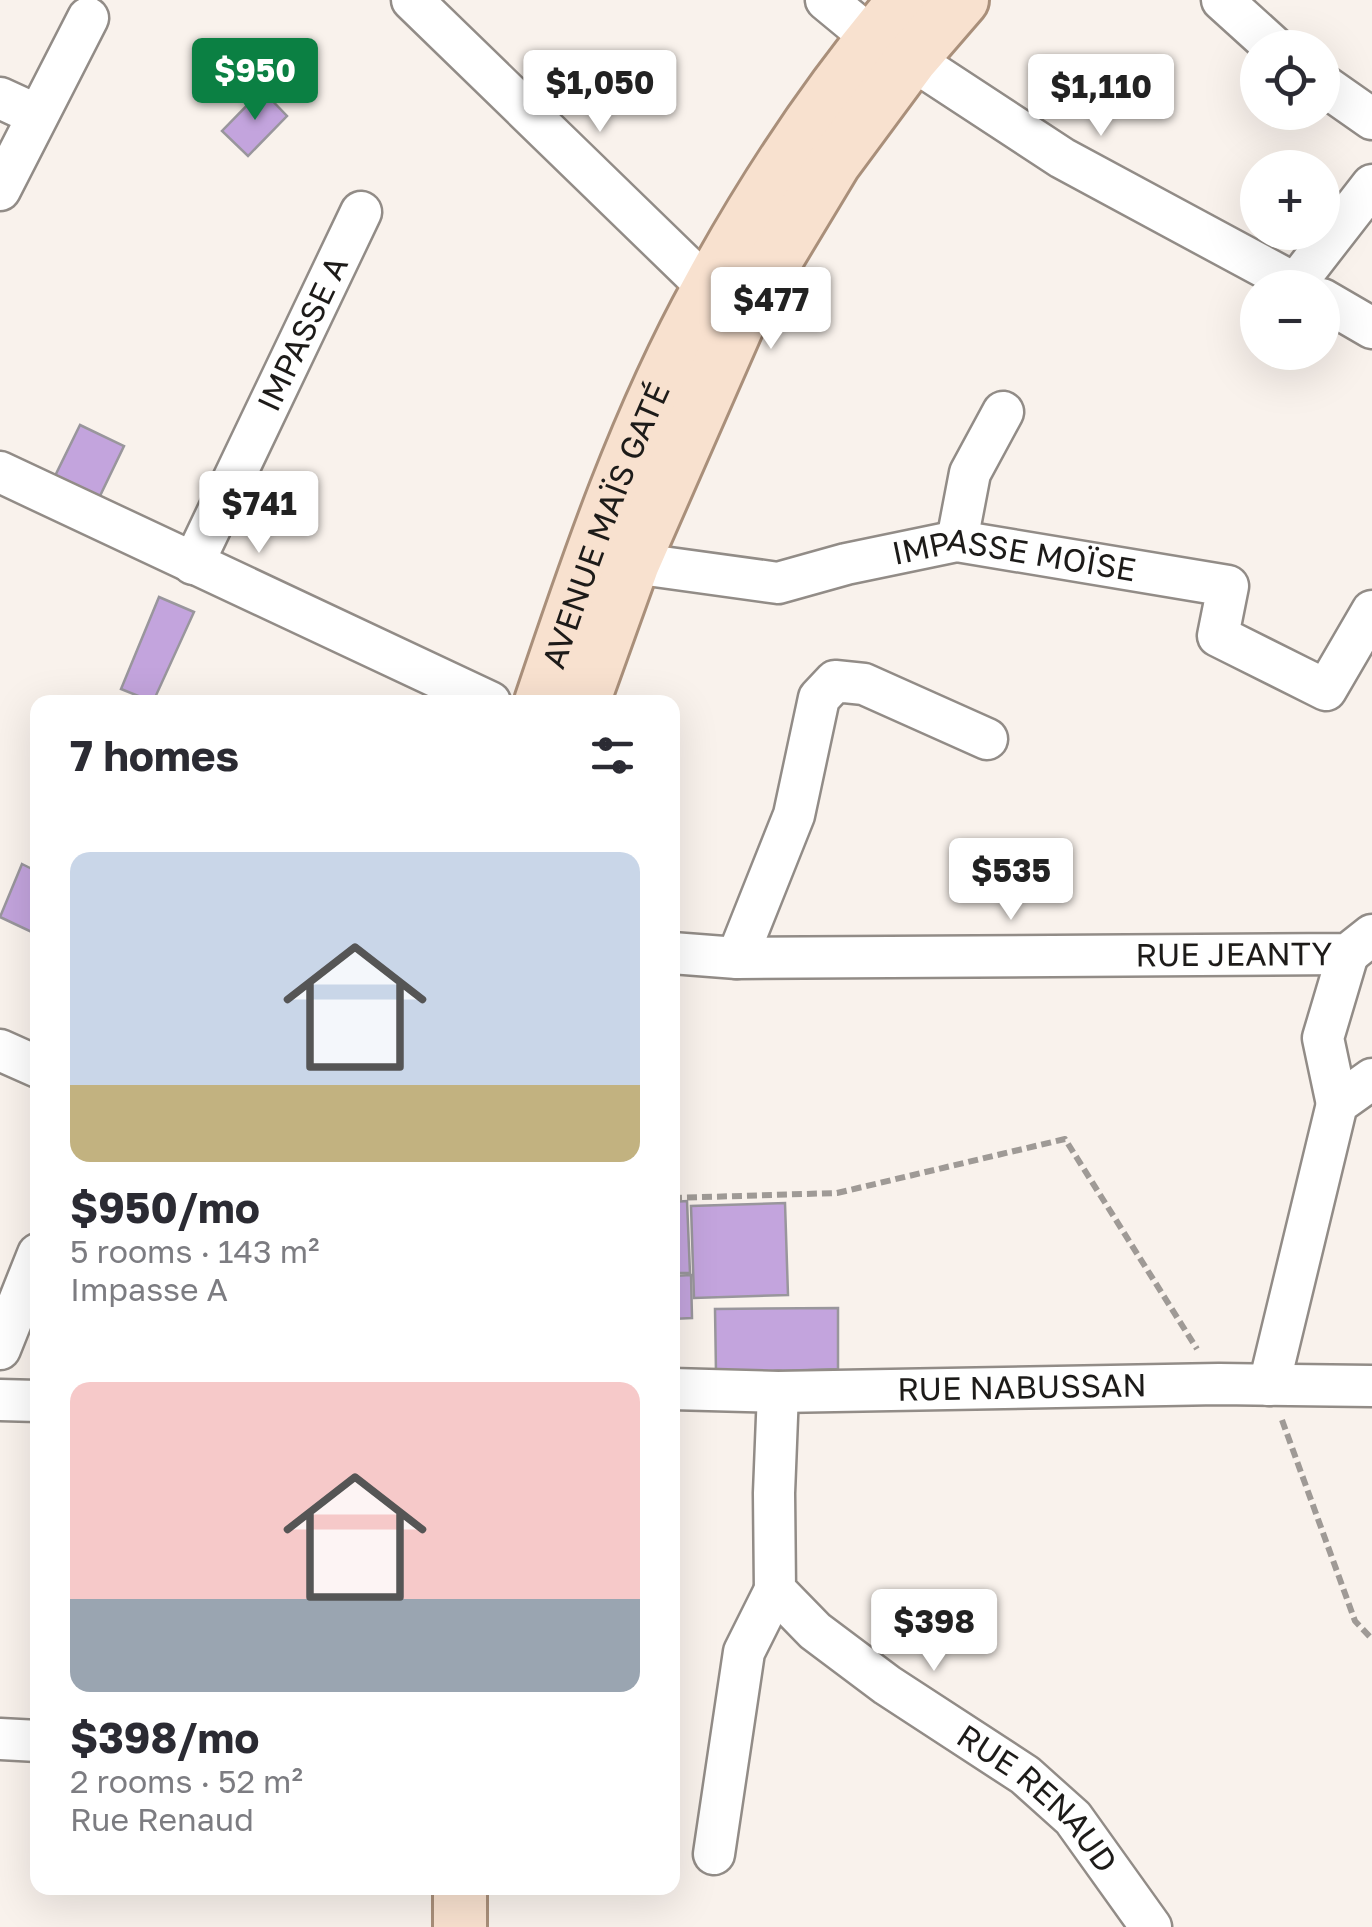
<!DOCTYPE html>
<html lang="en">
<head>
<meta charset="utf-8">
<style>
	:root { --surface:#fff; --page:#f2f2f3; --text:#2b2b33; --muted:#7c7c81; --accent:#0b8043 }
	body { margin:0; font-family:"Golos Text",sans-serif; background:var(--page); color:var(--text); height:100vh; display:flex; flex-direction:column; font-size:38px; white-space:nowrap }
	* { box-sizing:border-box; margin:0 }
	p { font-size:32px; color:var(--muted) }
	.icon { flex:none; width:55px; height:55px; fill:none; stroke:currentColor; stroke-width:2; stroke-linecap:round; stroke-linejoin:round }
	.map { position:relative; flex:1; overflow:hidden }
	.side { position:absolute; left:30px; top:695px; width:650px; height:1200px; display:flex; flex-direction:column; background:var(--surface); border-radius:20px; box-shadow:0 10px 40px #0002 }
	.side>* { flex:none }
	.controls { position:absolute; left:1240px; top:30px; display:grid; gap:20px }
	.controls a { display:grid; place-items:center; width:100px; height:100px; border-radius:50%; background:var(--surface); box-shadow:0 10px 40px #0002; font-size:50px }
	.price { position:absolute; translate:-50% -85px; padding:0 22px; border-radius:10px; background:#fff; color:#222; font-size:32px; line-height:65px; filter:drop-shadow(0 2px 5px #0008) }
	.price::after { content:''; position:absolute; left:50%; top:60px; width:30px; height:22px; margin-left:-15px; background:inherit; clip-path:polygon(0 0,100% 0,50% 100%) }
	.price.active { background:var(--accent); color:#fff }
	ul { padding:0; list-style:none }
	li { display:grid; align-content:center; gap:20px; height:530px; padding:0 40px }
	li span { display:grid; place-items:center; height:310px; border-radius:20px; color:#555 }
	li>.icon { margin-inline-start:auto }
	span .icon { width:180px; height:180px; fill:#fffc; stroke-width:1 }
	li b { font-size:42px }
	h2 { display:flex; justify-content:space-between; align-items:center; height:120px; padding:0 40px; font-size:42px }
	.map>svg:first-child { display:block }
	.building { fill:#c3a4dd; stroke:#99969c; stroke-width:2.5 }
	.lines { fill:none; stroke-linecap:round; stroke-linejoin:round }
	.minor-casing { stroke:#928c87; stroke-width:45 }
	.major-casing { stroke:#a98f7a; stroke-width:58 }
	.path { stroke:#9f9a96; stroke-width:6; stroke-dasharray:10 5; stroke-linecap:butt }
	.minor { stroke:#fff; stroke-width:40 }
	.major { stroke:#f8e1cf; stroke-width:52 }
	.labels { text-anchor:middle; stroke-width:8; stroke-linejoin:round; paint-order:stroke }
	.street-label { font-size:32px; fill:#1d1b19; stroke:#f9f2ec }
</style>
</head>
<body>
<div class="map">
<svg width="1372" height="1927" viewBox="0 0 1372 1927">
	<rect width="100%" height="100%" fill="#f9f2ec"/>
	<g class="building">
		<path d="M 262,90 L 287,116 L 248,156 L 222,131 Z"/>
		<path d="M 80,425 L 124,446 L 98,500 L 54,478 Z"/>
		<path d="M 159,597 L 194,612 L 153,702 L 121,689 Z"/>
		<path d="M 22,864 L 38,872 L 38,935 L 0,917 Z"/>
		<path d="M 687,1201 L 690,1273 L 672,1273 L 672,1202 Z"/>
		<path d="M 785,1203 L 788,1295 L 694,1298 L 691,1206 Z"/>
		<path d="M 691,1275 L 692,1318 L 672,1319 L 672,1276 Z"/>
		<path d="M 838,1308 L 838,1369 L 716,1373 L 715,1309 Z"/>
	</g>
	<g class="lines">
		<defs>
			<g id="minor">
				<path d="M 412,0 L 727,306"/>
				<path d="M 826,0 L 872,38 L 911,59 L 1062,158 L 1303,288"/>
				<path d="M 1222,0 L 1275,48"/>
				<path d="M 1322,84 L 1372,119"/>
				<path d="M 0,98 L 37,115"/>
				<path d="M 0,190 L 88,18"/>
				<path d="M 1296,283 L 1372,185"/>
				<path d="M 1322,299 L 1372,328"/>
				<path d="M 0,472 L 490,702"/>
				<path d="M 957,541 L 970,473 L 1003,412"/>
				<path id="s1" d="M 633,563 L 778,583 L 846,564 L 957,541 L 1228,586 L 1218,636 L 1326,690 L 1372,611"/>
				<path id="s2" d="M 193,564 L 361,212"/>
				<path id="s3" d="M 672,953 L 737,958 L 1348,954 L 1372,935"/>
				<path d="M 737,958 L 794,815 L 819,698 L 835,681 L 864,684 L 987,739"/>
				<path d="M 0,1050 L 38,1067"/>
				<path d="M 1337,1104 L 1323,1038 L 1348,954"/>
				<path d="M 0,1349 L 38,1254"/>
				<path d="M 1269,1385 L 1337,1104 L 1372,1079"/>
				<path id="s4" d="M 672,1389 L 778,1392 L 1219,1384 L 1372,1386"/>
				<path id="s5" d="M 778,1392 L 774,1493 L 775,1590 L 815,1631 L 887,1685 L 1025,1775 L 1073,1818 L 1151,1927"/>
				<path d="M 0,1400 L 38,1401"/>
				<path d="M 0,1739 L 38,1741"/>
				<path d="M 714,1854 L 744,1652 L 775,1590"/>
			</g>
			<g id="major">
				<path id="s6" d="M 541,702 C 588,562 637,418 709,288 C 764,187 830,88 905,0"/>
				<path d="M 583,702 L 633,563 L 740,319 L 834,163 L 911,59 L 962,0"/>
				<path d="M 460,1888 L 460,1927"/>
			</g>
		</defs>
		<use href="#minor" class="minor-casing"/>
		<use href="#major" class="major-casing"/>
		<g class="path">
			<path d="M 672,1198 L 837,1193 L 1065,1139 L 1197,1349"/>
			<path d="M 1282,1420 L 1355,1621 L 1372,1639"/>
		</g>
		<use href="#minor" class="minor"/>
		<use href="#major" class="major"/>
	</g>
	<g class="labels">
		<g class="street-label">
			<text dy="11" stroke="none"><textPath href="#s2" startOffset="255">IMPASSE A</textPath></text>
			<text dy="11" stroke="none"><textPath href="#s6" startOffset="188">AVENUE MAÏS GATÉ</textPath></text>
			<text dy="11" stroke="none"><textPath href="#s1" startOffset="388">IMPASSE MOÏSE</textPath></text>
			<text dy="11" stroke="none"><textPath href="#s3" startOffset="562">RUE JEANTY</textPath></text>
			<text dy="11" stroke="none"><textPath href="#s4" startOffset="350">RUE NABUSSAN</textPath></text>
			<text dy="11" stroke="none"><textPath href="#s5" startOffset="535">RUE RENAUD</textPath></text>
		</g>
	</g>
</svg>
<div class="controls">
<a><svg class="icon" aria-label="locate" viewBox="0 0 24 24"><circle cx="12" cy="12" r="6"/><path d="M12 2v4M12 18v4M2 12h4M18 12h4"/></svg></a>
<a>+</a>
<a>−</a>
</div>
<b class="price active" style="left:255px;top:123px">$950</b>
<b class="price" style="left:600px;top:135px">$1,050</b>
<b class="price" style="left:1101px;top:139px">$1,110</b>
<b class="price" style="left:771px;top:352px">$477</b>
<b class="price" style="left:259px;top:556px">$741</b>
<b class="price" style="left:1011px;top:923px">$535</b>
<b class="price" style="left:934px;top:1674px">$398</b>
<section class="side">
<h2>7 homes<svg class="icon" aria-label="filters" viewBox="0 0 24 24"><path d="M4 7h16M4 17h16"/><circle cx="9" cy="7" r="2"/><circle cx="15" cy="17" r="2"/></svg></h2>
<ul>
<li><span style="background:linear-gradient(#c9d6e8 75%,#c2b280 0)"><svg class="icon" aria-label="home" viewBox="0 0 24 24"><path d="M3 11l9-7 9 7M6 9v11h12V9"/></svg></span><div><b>$950/mo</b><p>5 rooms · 143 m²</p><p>Impasse A</p></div></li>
<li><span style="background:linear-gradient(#f6c9c9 70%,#9aa5b1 0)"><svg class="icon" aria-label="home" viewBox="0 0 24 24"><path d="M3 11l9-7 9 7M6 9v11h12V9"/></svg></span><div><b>$398/mo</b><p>2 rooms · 52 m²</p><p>Rue Renaud</p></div></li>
</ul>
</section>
</div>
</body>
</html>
